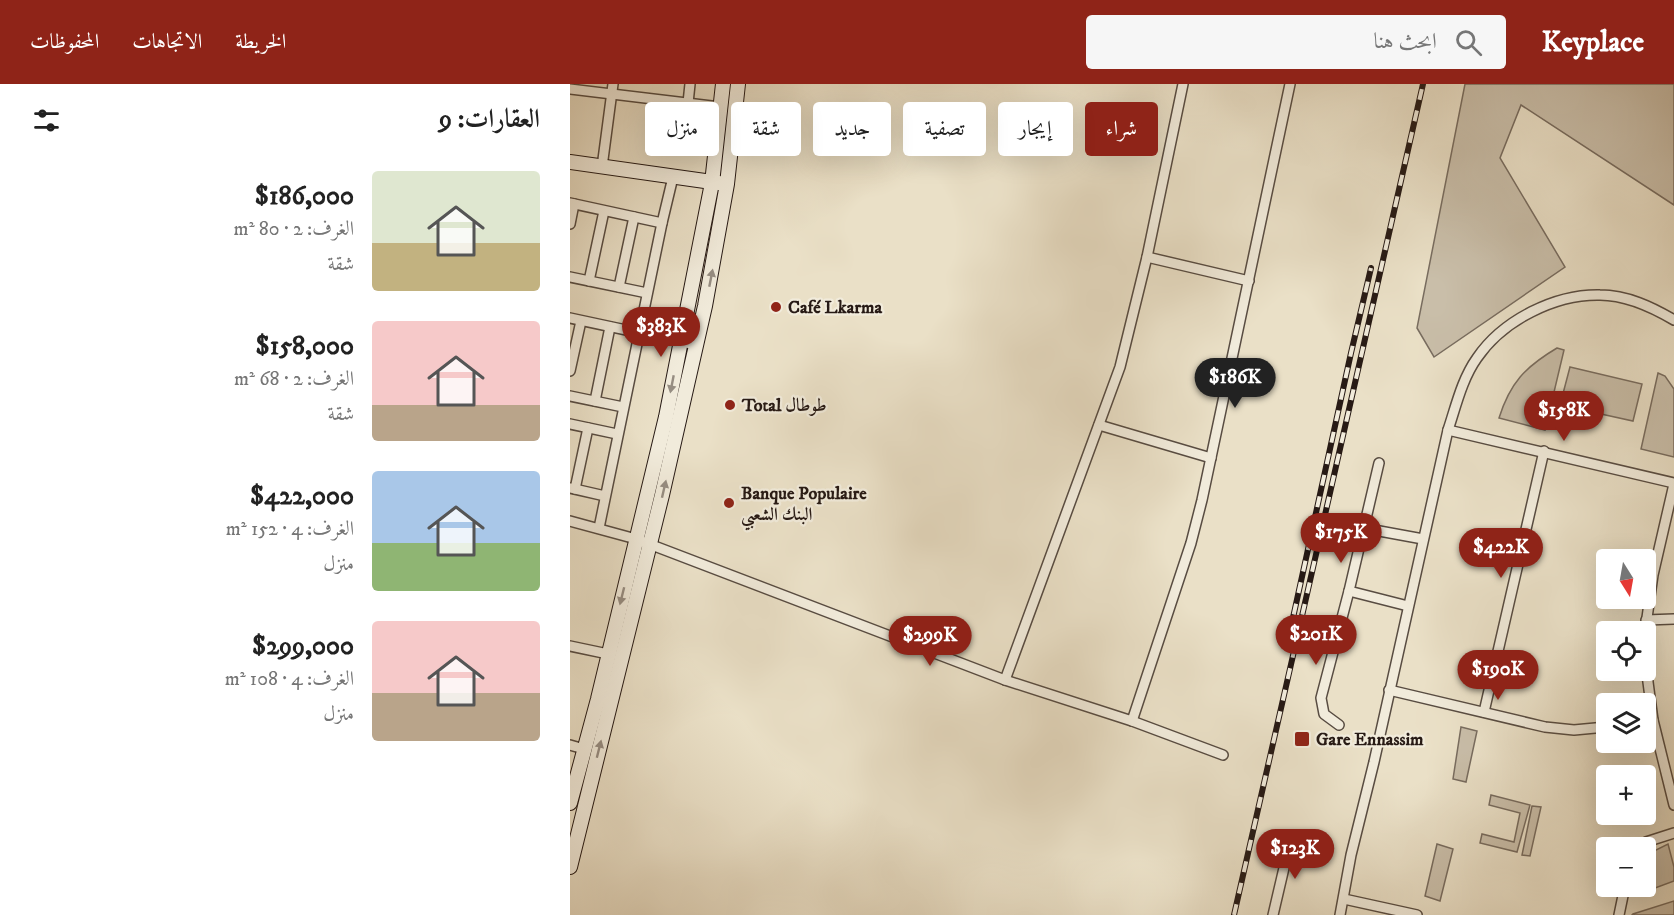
<!DOCTYPE html>
<html lang="ar">
<head>
<meta charset="utf-8">
<style>
	:root { --surface:#fff; --page:#f6f6f6; --text:#222; --muted:#767676; --accent:#8f2418 }
	body { margin:0; font-family:"IM FELL DW Pica",Amiri,serif; background:var(--page); color:var(--text); direction:rtl; height:100vh; display:flex; flex-direction:column; font-size:22px; white-space:nowrap }
	* { box-sizing:border-box; margin:0 }
	p { font-size:20px; color:var(--muted) }
	.icon { flex:none; width:33px; height:33px; fill:none; stroke:currentColor; stroke-width:2; stroke-linecap:round; stroke-linejoin:round }
	.map { position:relative; flex:1; overflow:hidden; direction:ltr }
	.panel { display:flex; flex-direction:column; background:var(--surface); width:570px }
	.panel>* { flex:none }
	.top-card { position:absolute; left:18px; top:18px; width:570px; height:54px; direction:rtl; display:flex; gap:12px }
	.needle { width:39px; rotate:169deg }
	.tools { position:absolute; left:1026px; top:465px; display:grid; gap:12px }
	.tools a { display:grid; place-items:center; width:60px; height:60px; border-radius:6px; background:var(--surface); box-shadow:0 6px 24px #0002; font-size:30px }
	.price { position:absolute; translate:-50% -51px; padding:0 14px; border-radius:21px; background:var(--accent); color:#fff; font-size:20px; line-height:39px; filter:drop-shadow(0 2px 3px #0008) }
	.price::after { content:''; position:absolute; left:50%; top:36px; width:18px; height:14px; margin-left:-9px; background:inherit; clip-path:polygon(0 0,100% 0,50% 100%) }
	.price.active { background:#222; color:#fff }
	ul { padding:0; list-style:none }
	li { display:flex; align-items:center; gap:18px; height:150px; padding:0 30px }
	li span { display:grid; place-items:center; flex:none; width:168px; height:120px; border-radius:6px; color:#555 }
	li>.icon { margin-inline-start:auto }
	span .icon { width:72px; height:72px; fill:#fffc; stroke-width:1 }
	li b { font-size:26px }
	h2 { display:flex; justify-content:space-between; align-items:center; height:72px; padding:0 30px; font-size:26px }
	.tag { padding:0 21px; border-radius:6px; background:var(--surface); box-shadow:0 6px 24px #0002; font-size:21px; line-height:54px }
	.tag.active { background:var(--accent); color:#fff }
	header { display:flex; align-items:center; gap:36px; box-sizing:border-box; height:84px; padding:0 30px; background:var(--accent); color:#fff }
	header strong { font-size:28px }
	nav { display:flex; gap:33px; margin-inline-start:auto; font-size:21px }
	.search { width:420px; height:54px; background:var(--page); display:flex; align-items:center; gap:15px; box-sizing:border-box; padding:0 21px; border-radius:6px; color:var(--muted); font-size:22px }
	main { display:flex; flex:1; min-height:0 }
	.map>svg:first-child { display:block }
	.green { fill:#c9bea9; stroke:#786c5f; stroke-width:1.5 }
	.lines { fill:none; stroke-linecap:round; stroke-linejoin:round }
	.street-casing { stroke:#584c42; stroke-width:12 }
	.secondary-casing { stroke:#271a15; stroke-width:16 }
	.street { stroke:#f1ebdb; stroke-width:9 }
	.secondary { stroke:#f1ebdb; stroke-width:14 }
	.rail-casing { stroke:#271a15; stroke-width:6 }
	.rail { stroke:#f1ebdb; stroke-width:4; stroke-dasharray:11; stroke-linecap:butt }
	.oneway { fill:#968d82 }
	.poi-dot { fill:#8f2418; stroke:#f1ebdb; stroke-width:2 }
	.labels { text-anchor:middle; stroke-width:4.5; stroke-linejoin:round; paint-order:stroke }
	.poi-label { font-size:18px; font-weight:bold; fill:#271a15; stroke:#f1ebdb; text-anchor:start }
</style>
</head>
<body>
<header>
<strong>Keyplace</strong>
<div class="search"><svg class="icon" aria-label="search" viewBox="0 0 24 24"><circle cx="10" cy="10" r="6"/><path d="M15 15l6 6"/></svg>ابحث هنا</div>
<nav><a>الخريطة</a><a>الاتجاهات</a><a>المحفوظات</a></nav>
</header>
<main>
<div class="map">
<svg width="1104" height="831" viewBox="0 0 1104 831">
	<rect width="100%" height="100%" fill="#eae0c7"/>
	<filter id="stains"><feTurbulence type="fractalNoise" baseFrequency=".00333" numOctaves="4"/><feColorMatrix values="0 0 0 0 .2 0 0 0 0 .09 0 0 0 0 .02 0 0 0 .5 -.17"/></filter>
	<radialGradient id="worn" r=".72"><stop offset=".6" stop-color="#630" stop-opacity="0"/><stop offset="1" stop-color="#630" stop-opacity=".3"/></radialGradient>
	<g class="green">
		<path d="M 895,0 L 1104,0 L 1104,121 L 951,21 L 930,74 L 995,183 L 864,273 L 847,244 Z"/>
		<path d="M 987,264 L 994,266 L 975,346 L 929,334 C 940,299 955,283 987,264 Z"/>
		<path d="M 1000,283 L 1072,300 L 1063,337 L 990,321 Z"/>
		<path d="M 1088,289 L 1095,292 L 1104,305 L 1104,373 L 1071,365 Z"/>
		<path d="M 891,643 L 907,647 L 896,698 L 883,695 Z"/>
		<path d="M 921,711 L 960,721 L 947,768 L 910,759 L 912,750 L 944,758 L 950,729 L 919,721 Z"/>
		<path d="M 962,722 L 971,723 L 960,772 L 952,771 Z"/>
		<path d="M 867,760 L 883,765 L 870,817 L 855,812 Z"/>
		<path d="M 1098,760 L 1104,783 L 1104,797 L 1069,810 L 1067,803 L 1076,802 L 1076,771 Z"/>
		<path d="M 1104,817 L 1104,831 L 1062,831 L 1063,830 Z"/>
	</g>
	<g class="lines">
		<defs>
			<g id="street">
				<path d="M 0,5 L 150,23"/>
				<path d="M 118,19 L 120,0"/>
				<path d="M 32,83 L 43,0"/>
				<path d="M 0,119 L 92,139"/>
				<path d="M 0,140 L 4,120"/>
				<path d="M 577,173 L 679,197"/>
				<path d="M 0,193 L 77,209"/>
				<path d="M 19,197 L 34,127"/>
				<path d="M 49,203 L 64,133"/>
				<path d="M 0,234 L 126,261"/>
				<path d="M 0,287 L 11,237"/>
				<path d="M 0,312 L 53,323"/>
				<path d="M 25,317 L 40,243"/>
				<path d="M 0,340 L 47,350"/>
				<path d="M 529,341 L 641,374"/>
				<path d="M 878,346 L 1104,399"/>
				<path d="M 809,379 L 779,507 L 838,522"/>
				<path d="M 0,404 L 35,412"/>
				<path d="M 5,405 L 18,344"/>
				<path d="M 0,437 L 66,455 L 435,596 L 562,637 L 653,671"/>
				<path d="M 29,444 L 92,139 L 103,93"/>
				<path d="M 793,444 L 853,455"/>
				<path d="M 1076,536 L 1104,535"/>
				<path d="M 1075,548 L 1083,491 L 1104,400"/>
				<path d="M 0,562 L 38,570"/>
				<path d="M 1076,583 L 1083,636"/>
				<path d="M 435,596 L 550,283 L 577,173 L 613,0"/>
				<path d="M 819,606 L 975,643 L 1004,646 L 1036,643"/>
				<path d="M 914,628 L 974,367"/>
				<path d="M 562,637 L 621,459 L 632,416 L 720,0"/>
				<path d="M 1076,637 L 1083,636 L 1104,721"/>
				<path d="M 769,641 L 754,630 L 751,614 L 779,507"/>
				<path d="M 0,661 L 14,665"/>
				<path d="M 1068,764 L 1076,758 L 1104,749"/>
				<path d="M 774,815 L 847,831"/>
				<path d="M 703,831 L 721,754"/>
				<path d="M 770,831 L 781,771 L 804,678 L 878,346 C 886,322 892,295 907,274 C 933,236 985,210 1030,211 C 1057,211 1082,223 1104,236"/>
				<path d="M 1049,831 L 1055,802"/>
			</g>
			<g id="secondary">
				<path d="M 0,78 L 149,99"/>
				<path d="M 0,719 L 28,615 L 96,333 L 142,99 L 153,0"/>
				<path d="M 0,783 L 92,411 L 135,222 L 157,100 L 168,0"/>
			</g>
		</defs>
		<use href="#street" class="street-casing"/>
		<use href="#secondary" class="secondary-casing"/>
		<use href="#street" class="street"/>
		<use href="#secondary" class="secondary"/>
		<defs>
			<g id="rail">
				<path d="M 719,552 L 781,269 L 801,184"/>
				<path d="M 664,831 L 853,0"/>
			</g>
		</defs>
		<use href="#rail" class="rail-casing"/>
		<use href="#rail" class="rail"/>
	</g>
	<defs><path id="oneway-solid" d="M-6-.8H1V-3.2L6.5 0L1 3.2V.8H-6Z" transform="scale(1.5)"/></defs>
	<g class="oneway">
		<use href="#oneway-solid" transform="translate(141 194) rotate(-79)"/>
		<use href="#oneway-solid" transform="translate(102 300) rotate(101)"/>
		<use href="#oneway-solid" transform="translate(94 405) rotate(-77)"/>
		<use href="#oneway-solid" transform="translate(52 512) rotate(104)"/>
		<use href="#oneway-solid" transform="translate(29 665) rotate(-76)"/>
	</g>
	<g class="poi-dot">
		<circle cx="206" cy="223" r="6"/>
		<circle cx="160" cy="321" r="6"/>
		<circle cx="159" cy="419" r="6"/>
		<rect x="724" y="647" width="16" height="16" rx="3"/>
	</g>
	<g class="labels">
		<g class="poi-label">
			<text x="218" y="229">Café Lkarma</text>
			<text x="172" y="327">Total طوطال</text>
			<text x="171" y="415">Banque Populaire<tspan x="171" dy="21">البنك الشعبي</tspan></text>
			<text x="746" y="661">Gare Ennassim</text>
		</g>
	</g>
	<rect width="100%" height="100%" filter="url(#stains)"/>
	<rect width="100%" height="100%" fill="url(#worn)"/>
</svg>
<div class="tools">
<a><svg class="needle" viewBox="-14 -14 28 28"><path d="M0-13l5 13h-10z" fill="#e53935"/><path d="M0 13l5-13h-10z" fill="#767676"/></svg></a>
<a><svg class="icon" aria-label="locate" viewBox="0 0 24 24"><circle cx="12" cy="12" r="6"/><path d="M12 2v4M12 18v4M2 12h4M18 12h4"/></svg></a>
<a><svg class="icon" aria-label="layers" viewBox="0 0 24 24"><path d="M12 4l9 5-9 5-9-5zM3 14l9 5 9-5"/></svg></a>
<a>+</a>
<a>−</a>
</div>
<b class="price" style="left:91px;top:274px">$383K</b>
<b class="price active" style="left:665px;top:325px">$186K</b>
<b class="price" style="left:994px;top:358px">$158K</b>
<b class="price" style="left:771px;top:480px">$175K</b>
<b class="price" style="left:931px;top:495px">$422K</b>
<b class="price" style="left:746px;top:582px">$201K</b>
<b class="price" style="left:360px;top:583px">$299K</b>
<b class="price" style="left:928px;top:617px">$190K</b>
<b class="price" style="left:725px;top:796px">$123K</b>
<div class="top-card">
<a class="tag active">شراء</a>
<a class="tag">إيجار</a>
<a class="tag">تصفية</a>
<a class="tag">جديد</a>
<a class="tag">شقة</a>
<a class="tag">منزل</a>
</div>
</div>
<section class="panel">
<h2>العقارات: 9<svg class="icon" aria-label="filters" viewBox="0 0 24 24"><path d="M4 7h16M4 17h16"/><circle cx="9" cy="7" r="2"/><circle cx="15" cy="17" r="2"/></svg></h2>
<ul>
<li><span style="background:linear-gradient(#dfe7d0 60%,#c2b280 0)"><svg class="icon" aria-label="home" viewBox="0 0 24 24"><path d="M3 11l9-7 9 7M6 9v11h12V9"/></svg></span><div><b>$186,000</b><p>الغرف: 2 · 80 m²</p><p>شقة</p></div></li>
<li><span style="background:linear-gradient(#f6c9c9 70%,#b9a48a 0)"><svg class="icon" aria-label="home" viewBox="0 0 24 24"><path d="M3 11l9-7 9 7M6 9v11h12V9"/></svg></span><div><b>$158,000</b><p>الغرف: 2 · 68 m²</p><p>شقة</p></div></li>
<li><span style="background:linear-gradient(#a9c7e8 60%,#8fb573 0)"><svg class="icon" aria-label="home" viewBox="0 0 24 24"><path d="M3 11l9-7 9 7M6 9v11h12V9"/></svg></span><div><b>$422,000</b><p>الغرف: 4 · 152 m²</p><p>منزل</p></div></li>
<li><span style="background:linear-gradient(#f6c9c9 60%,#b9a48a 0)"><svg class="icon" aria-label="home" viewBox="0 0 24 24"><path d="M3 11l9-7 9 7M6 9v11h12V9"/></svg></span><div><b>$299,000</b><p>الغرف: 4 · 108 m²</p><p>منزل</p></div></li>
</ul>
</section>
</main>
</body>
</html>
